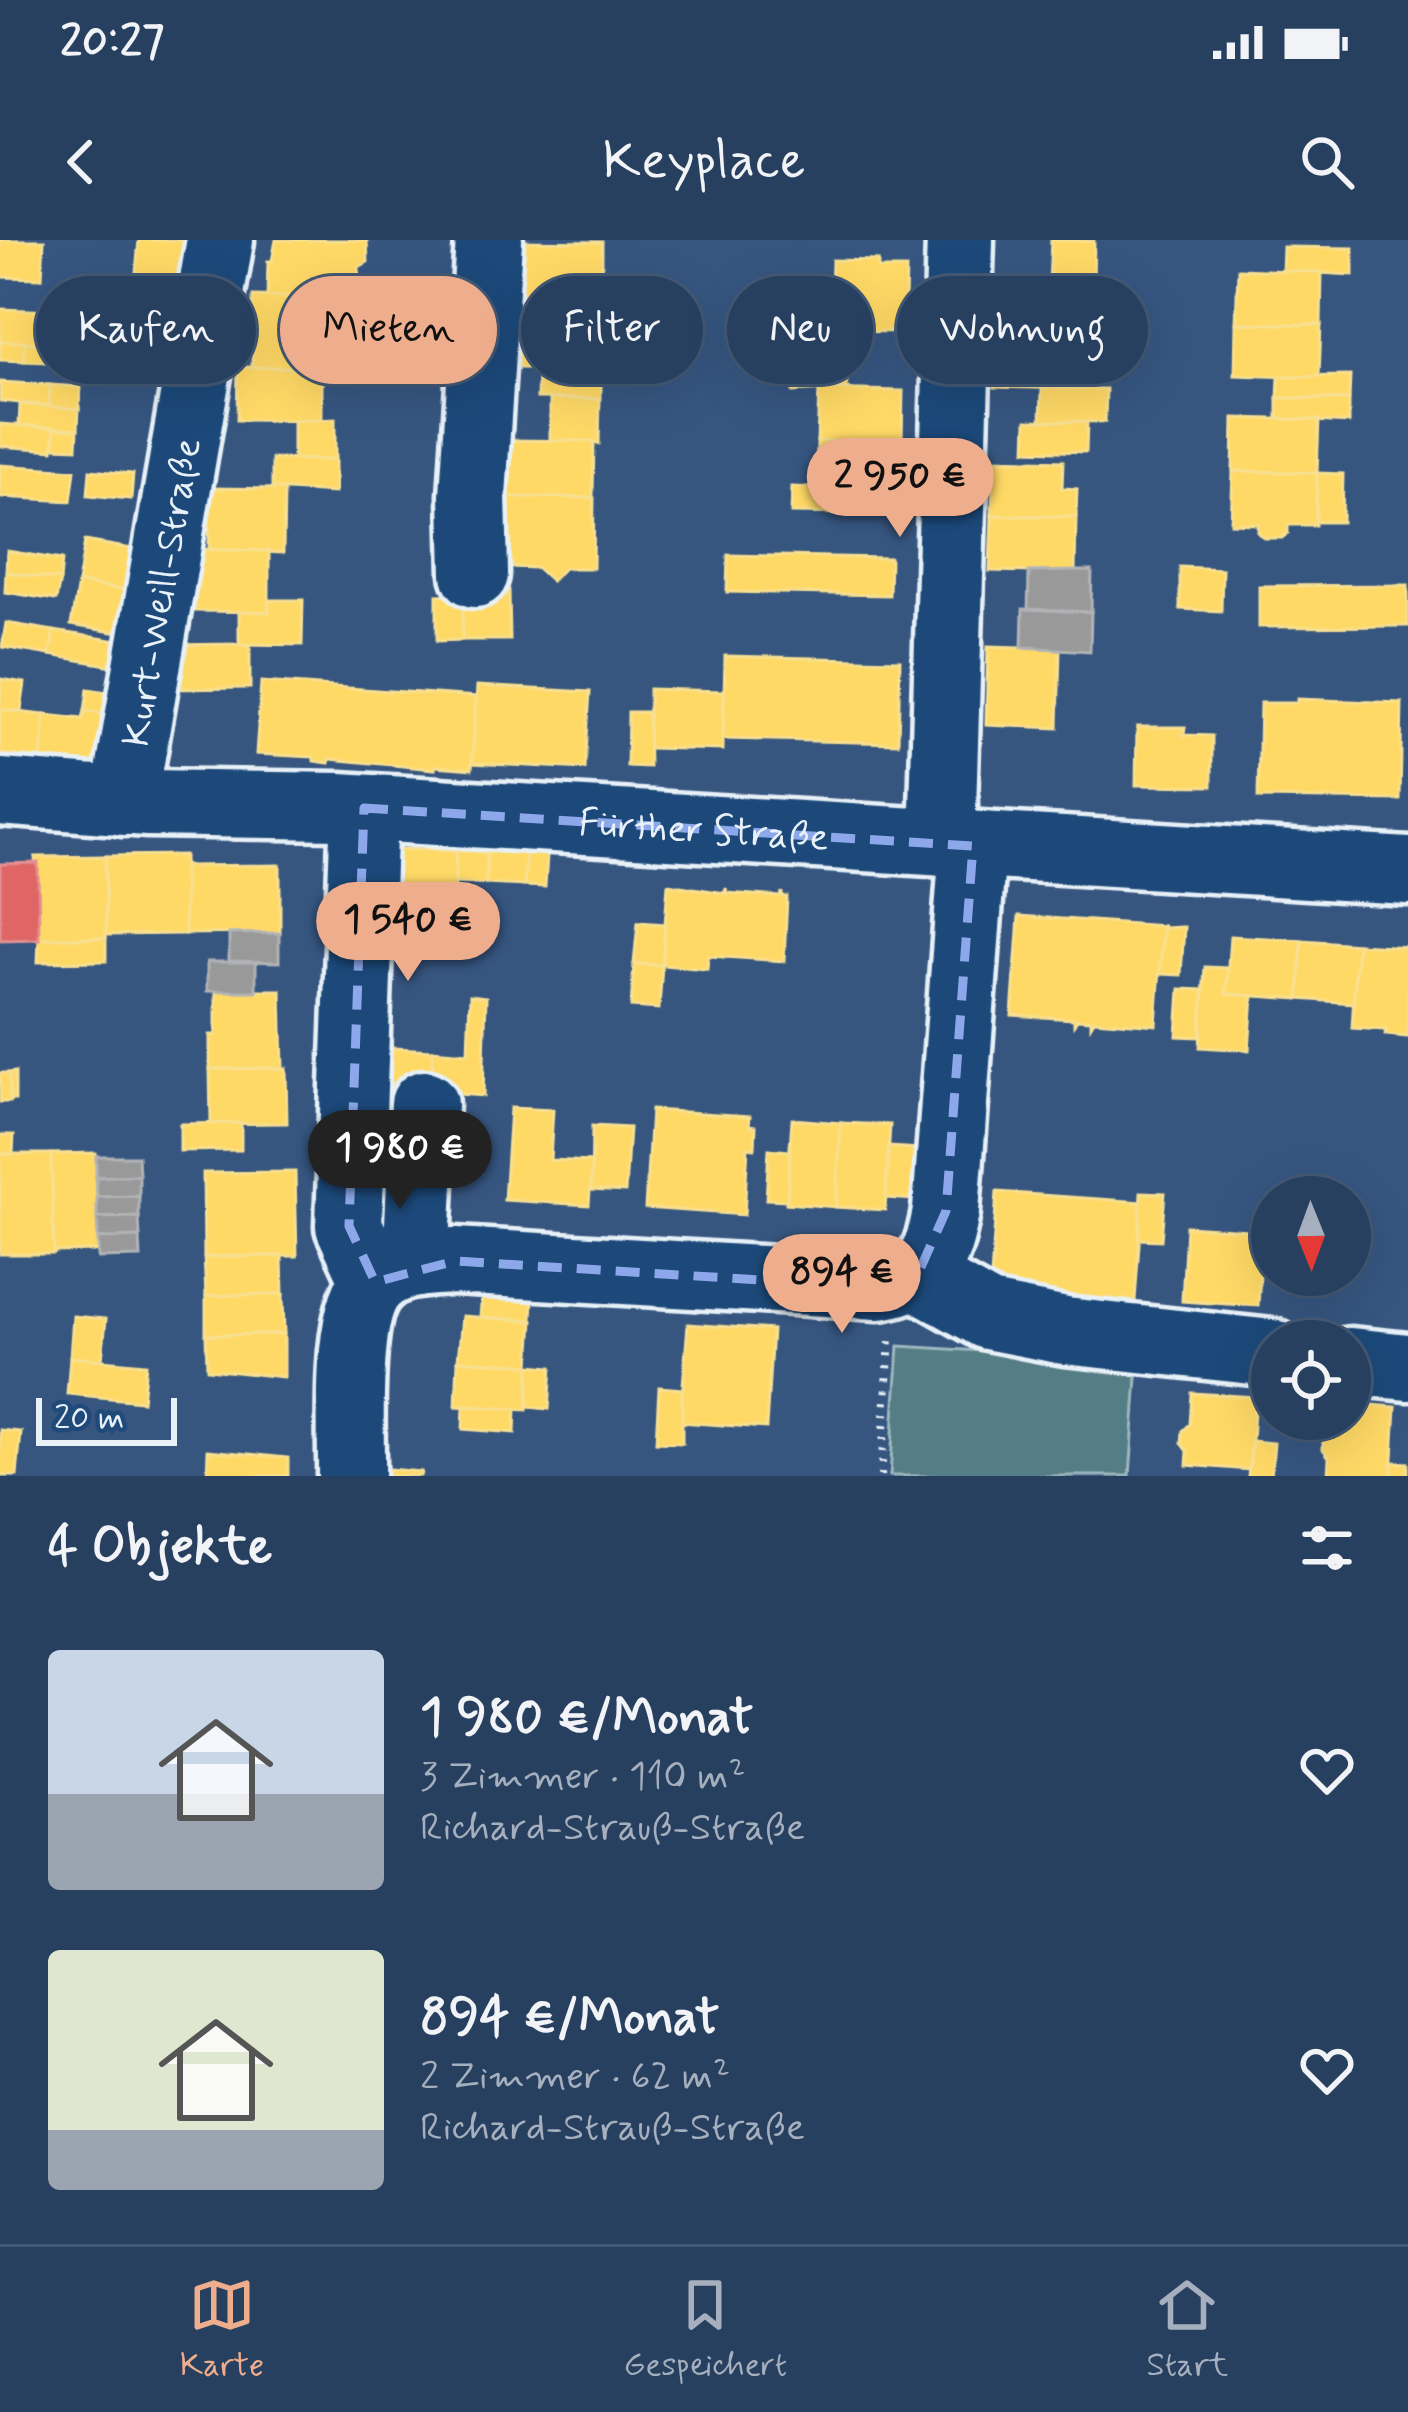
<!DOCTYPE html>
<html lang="de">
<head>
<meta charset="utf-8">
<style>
	:root { --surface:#284060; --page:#304766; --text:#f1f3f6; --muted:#a5afbd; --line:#445975; --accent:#eead8d }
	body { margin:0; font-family:Mynerve,sans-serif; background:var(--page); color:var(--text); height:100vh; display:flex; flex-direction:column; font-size:45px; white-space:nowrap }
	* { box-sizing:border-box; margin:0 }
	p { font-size:39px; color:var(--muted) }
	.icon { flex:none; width:66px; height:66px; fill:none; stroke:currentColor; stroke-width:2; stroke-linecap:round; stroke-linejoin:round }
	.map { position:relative; height:1236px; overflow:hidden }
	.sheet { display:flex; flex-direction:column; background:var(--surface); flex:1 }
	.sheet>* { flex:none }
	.top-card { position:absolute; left:36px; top:36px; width:1338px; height:108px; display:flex; gap:24px }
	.needle { width:78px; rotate:179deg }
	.tools { position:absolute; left:1251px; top:936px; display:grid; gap:24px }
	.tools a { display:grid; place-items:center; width:120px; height:120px; border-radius:50%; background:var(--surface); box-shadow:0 12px 48px #0002,0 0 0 3px var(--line); font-size:60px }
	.scale { position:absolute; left:36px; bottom:30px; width:141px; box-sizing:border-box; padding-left:12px; border:6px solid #e8f1f8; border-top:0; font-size:33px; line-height:42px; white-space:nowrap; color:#e8f1f8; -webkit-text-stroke:9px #1f4a7a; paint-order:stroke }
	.price { position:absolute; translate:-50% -102px; padding:0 27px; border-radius:42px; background:var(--accent); color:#111; font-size:39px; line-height:78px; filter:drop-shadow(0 3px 6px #0008) }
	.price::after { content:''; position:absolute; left:50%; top:72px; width:36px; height:27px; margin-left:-18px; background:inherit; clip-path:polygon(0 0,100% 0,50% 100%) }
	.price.selected { background:#222; color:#fff }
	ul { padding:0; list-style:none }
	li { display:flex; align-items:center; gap:36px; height:300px; padding:0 48px }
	li span { display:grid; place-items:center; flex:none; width:336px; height:240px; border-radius:12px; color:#555 }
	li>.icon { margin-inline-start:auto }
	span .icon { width:144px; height:144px; fill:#fffc; stroke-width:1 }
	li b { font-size:51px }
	h2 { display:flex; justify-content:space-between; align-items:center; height:144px; padding:0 48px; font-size:51px }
	.pill { padding:0 42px; border-radius:54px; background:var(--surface); box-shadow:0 12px 48px #0002,0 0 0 3px var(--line); font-size:42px; line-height:108px }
	.pill.selected { background:var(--accent); color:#111 }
	.status { display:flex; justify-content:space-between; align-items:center; height:84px; padding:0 60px; background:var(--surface); direction:ltr }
	.status svg { height:33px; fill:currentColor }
	header { display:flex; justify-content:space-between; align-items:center; height:156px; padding:0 48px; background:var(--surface); font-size:54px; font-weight:600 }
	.dock { display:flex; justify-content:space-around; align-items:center; height:168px; border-top:3px solid var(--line); background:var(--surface); font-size:33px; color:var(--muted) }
	.dock a { display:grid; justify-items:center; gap:6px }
	.dock .selected { color:var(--accent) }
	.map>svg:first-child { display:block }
	.green { fill:#547d85; stroke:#9eb7be; stroke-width:3 }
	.homes { fill:#ffd966; stroke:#f8e092; stroke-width:3 }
	.shops { fill:#e06666; stroke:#e29092; stroke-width:3 }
	.industry { fill:#999; stroke:#b1b3b6; stroke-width:3 }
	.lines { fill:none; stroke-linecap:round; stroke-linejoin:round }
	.minor-casing { stroke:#e8f1f8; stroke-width:75 }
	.path { stroke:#e8f1f8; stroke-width:8; stroke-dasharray:3 9; stroke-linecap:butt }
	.minor { stroke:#1f4a7a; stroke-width:66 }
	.marked { fill:none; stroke:#8da8ea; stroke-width:9; stroke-dasharray:24 15; stroke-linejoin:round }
	.labels { text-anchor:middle; stroke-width:12; stroke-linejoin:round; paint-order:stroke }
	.street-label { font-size:39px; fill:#e8f1f8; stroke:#1f4a7a }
</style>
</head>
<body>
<div class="status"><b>20:27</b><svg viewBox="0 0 49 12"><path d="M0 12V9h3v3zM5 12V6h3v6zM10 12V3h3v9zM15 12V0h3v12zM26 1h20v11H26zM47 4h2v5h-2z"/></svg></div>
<header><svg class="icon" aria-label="back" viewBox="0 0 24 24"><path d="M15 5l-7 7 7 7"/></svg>Keyplace<svg class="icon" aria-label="search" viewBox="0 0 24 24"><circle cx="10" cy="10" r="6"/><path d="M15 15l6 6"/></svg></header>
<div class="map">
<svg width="1408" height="1236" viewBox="0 0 1408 1236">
	<rect width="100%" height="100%" fill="#365680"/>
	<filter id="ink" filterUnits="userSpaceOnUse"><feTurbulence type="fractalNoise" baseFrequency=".00833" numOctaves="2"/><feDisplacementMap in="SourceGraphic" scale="24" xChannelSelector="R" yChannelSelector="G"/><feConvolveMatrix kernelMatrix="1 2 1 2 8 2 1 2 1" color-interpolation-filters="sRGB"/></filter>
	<g filter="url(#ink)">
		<path class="green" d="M 899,1106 L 1049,1115 L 1139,1109 L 1130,1236 L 890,1236 Z"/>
		<g class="homes">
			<path d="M 0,0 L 44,0 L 42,38 L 0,37 Z"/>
			<path d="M 139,0 L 183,0 L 178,49 L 135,43 Z"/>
			<path d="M 276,0 L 367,0 L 368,22 L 359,27 L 359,59 L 267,57 L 268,21 L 272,21 Z"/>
			<path d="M 1051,0 L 1094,1 L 1093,44 L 1049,42 Z"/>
			<path d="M 517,1 L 602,2 L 602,61 L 516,59 Z"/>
			<path d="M 1283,7 L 1353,8 L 1353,35 L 1282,31 Z"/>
			<path d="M 832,20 L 878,21 L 878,29 L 906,29 L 904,92 L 830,91 Z"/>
			<path d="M 1238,29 L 1322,32 L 1321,85 L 1236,83 Z"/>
			<path d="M 1019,42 L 1093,44 L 1093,64 L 1100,71 L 1099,92 L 1018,89 Z"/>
			<path d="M 141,44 L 190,50 L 183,115 L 133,110 Z"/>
			<path d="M 253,56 L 338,58 L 337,128 L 252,127 Z"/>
			<path d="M 516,59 L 602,61 L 601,129 L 516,128 L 516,103 L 511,103 Z"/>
			<path d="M 0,69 L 55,71 L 53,104 L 0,101 Z"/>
			<path d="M 55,71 L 83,73 L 82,106 L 53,104 Z"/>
			<path d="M 799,75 L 831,75 L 830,91 L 848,91 L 847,129 L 794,127 L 798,126 Z"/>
			<path d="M 1236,83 L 1321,85 L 1319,138 L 1235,135 Z"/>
			<path d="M 997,87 L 1074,90 L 1073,149 L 995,147 Z"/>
			<path d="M 0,101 L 25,102 L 24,121 L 0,120 Z"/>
			<path d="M 25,102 L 47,104 L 46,122 L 24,121 Z"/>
			<path d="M 47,104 L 82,106 L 81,125 L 46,122 Z"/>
			<path d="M 238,127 L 322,128 L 322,181 L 237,180 Z"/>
			<path d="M 794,127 L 847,129 L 847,149 L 793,152 Z"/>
			<path d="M 538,129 L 601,129 L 601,159 L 537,158 Z"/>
			<path d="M 1350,136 L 1349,160 L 1278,158 L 1279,137 Z"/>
			<path d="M 0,142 L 50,145 L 49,166 L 0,161 Z"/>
			<path d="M 50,145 L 80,147 L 79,169 L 49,168 Z"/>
			<path d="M 1042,148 L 1106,149 L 1105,182 L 1041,181 Z"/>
			<path d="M 819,149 L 903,151 L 902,203 L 817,201 Z"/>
			<path d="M 1278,158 L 1349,160 L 1349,183 L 1278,179 Z"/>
			<path d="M 550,159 L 600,159 L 599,204 L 550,200 Z"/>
			<path d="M 20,164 L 79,169 L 78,189 L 19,185 Z"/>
			<path d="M 1234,178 L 1319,180 L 1317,233 L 1233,231 Z"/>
			<path d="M 335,179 L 335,220 L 293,219 L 293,181 Z"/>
			<path d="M 1027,180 L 1087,182 L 1086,212 L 1026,210 Z"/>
			<path d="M 0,184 L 55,188 L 53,210 L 0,206 Z"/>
			<path d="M 55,188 L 78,189 L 77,208 L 54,207 Z"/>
			<path d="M 507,200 L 594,201 L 593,258 L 506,257 Z"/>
			<path d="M 817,201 L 902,203 L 901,255 L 816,253 Z"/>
			<path d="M 272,219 L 335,220 L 335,253 L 272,249 Z"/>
			<path d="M 993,219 L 1063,221 L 1062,248 L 1077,249 L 1076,277 L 992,275 Z"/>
			<path d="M 0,225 L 75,230 L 71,261 L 0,257 Z"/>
			<path d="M 90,230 L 133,234 L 131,259 L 88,255 Z"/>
			<path d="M 1233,231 L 1317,233 L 1315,285 L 1288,285 L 1288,293 L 1282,298 L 1264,298 L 1258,292 L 1258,284 L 1231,283 Z"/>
			<path d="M 1317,233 L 1343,234 L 1342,282 L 1316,282 Z"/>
			<path d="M 792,247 L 816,248 L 816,253 L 855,254 L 854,274 L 791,273 Z"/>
			<path d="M 210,248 L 284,249 L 283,313 L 209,310 Z"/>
			<path d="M 506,257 L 594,258 L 593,328 L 564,328 L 551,341 L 537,328 L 506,327 Z"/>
			<path d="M 992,275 L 1076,277 L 1075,333 L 990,331 Z"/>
			<path d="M 85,301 L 138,310 L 132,351 L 78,343 Z"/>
			<path d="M 195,309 L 269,311 L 269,372 L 195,371 Z"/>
			<path d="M 7,311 L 62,320 L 60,340 L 6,332 Z"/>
			<path d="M 728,315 L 890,318 L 889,355 L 727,352 Z"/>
			<path d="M 1180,327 L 1222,329 L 1221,371 L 1180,369 Z"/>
			<path d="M 6,332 L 60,340 L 56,360 L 5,352 Z"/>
			<path d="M 78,343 L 132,351 L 125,394 L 71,385 Z"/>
			<path d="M 1408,345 L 1408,386 L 1259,387 L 1259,346 Z"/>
			<path d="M 509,350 L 510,400 L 462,400 L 463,351 Z"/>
			<path d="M 463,354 L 462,400 L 437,401 L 437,355 Z"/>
			<path d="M 269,360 L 303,360 L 302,405 L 239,404 L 239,371 L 269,372 Z"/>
			<path d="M 6,383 L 54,391 L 50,415 L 2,407 Z"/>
			<path d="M 54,391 L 124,402 L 119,427 L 50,415 Z"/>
			<path d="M 239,404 L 250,406 L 250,448 L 166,449 L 166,405 Z"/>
			<path d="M 988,406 L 1060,408 L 1058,488 L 986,485 Z"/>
			<path d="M 725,416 L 900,420 L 898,503 L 723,499 Z"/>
			<path d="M 1,439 L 25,443 L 21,471 L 0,470 Z"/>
			<path d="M 261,442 L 477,457 L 472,529 L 435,526 L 435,529 L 330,519 L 329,523 L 314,521 L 314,517 L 256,514 Z"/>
			<path d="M 477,446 L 590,452 L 585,529 L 472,523 Z"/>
			<path d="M 88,449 L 114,453 L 109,475 L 85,471 Z"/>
			<path d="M 649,449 L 724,451 L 723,510 L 648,508 Z"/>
			<path d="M 1297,459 L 1402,463 L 1400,560 L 1258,558 L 1260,463 L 1297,463 Z"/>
			<path d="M 0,470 L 45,475 L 41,518 L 0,514 Z"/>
			<path d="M 85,471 L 109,475 L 103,526 L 41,518 L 45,475 L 83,479 Z"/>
			<path d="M 628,472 L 648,472 L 649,527 L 627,526 Z"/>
			<path d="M 1137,487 L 1185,487 L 1184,495 L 1212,496 L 1212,546 L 1136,545 Z"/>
			<path d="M 397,609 L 456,611 L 454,671 L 394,668 Z"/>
			<path d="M 456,611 L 487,612 L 486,644 L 455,643 Z"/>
			<path d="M 487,612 L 526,614 L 524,646 L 486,644 Z"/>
			<path d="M 526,614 L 547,615 L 545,647 L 524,646 Z"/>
			<path d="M 184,615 L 185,694 L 106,695 L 105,616 Z"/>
			<path d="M 105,616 L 106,698 L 39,698 L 35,617 Z"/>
			<path d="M 280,625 L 280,693 L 185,694 L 184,626 Z"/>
			<path d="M 668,644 L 725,653 L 726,648 L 727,653 L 781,657 L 782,652 L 782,657 L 787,657 L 784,721 L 708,716 L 707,729 L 662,725 Z"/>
			<path d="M 422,669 L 454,669 L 467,676 L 466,700 L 421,698 Z"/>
			<path d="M 1019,676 L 1163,686 L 1156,785 L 1094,780 L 1091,785 L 1091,780 L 1077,779 L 1074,784 L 1074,779 L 1012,775 Z"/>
			<path d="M 638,682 L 665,684 L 662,725 L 634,724 Z"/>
			<path d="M 1181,687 L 1184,687 L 1181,735 L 1160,734 L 1163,688 Z"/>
			<path d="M 1230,696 L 1302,700 L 1299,759 L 1226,754 Z"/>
			<path d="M 39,698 L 106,698 L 106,721 L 38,722 Z"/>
			<path d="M 1302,700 L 1357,704 L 1353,763 L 1299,759 Z"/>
			<path d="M 1357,704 L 1408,707 L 1408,797 L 1385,795 L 1386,790 L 1352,788 Z"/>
			<path d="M 634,724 L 662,725 L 659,769 L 631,767 Z"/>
			<path d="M 1205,727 L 1228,728 L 1226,754 L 1253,756 L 1249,810 L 1200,807 Z"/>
			<path d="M 1180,749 L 1204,750 L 1200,797 L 1177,796 Z"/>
			<path d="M 216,750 L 281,750 L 283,828 L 210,829 L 210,795 L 216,795 Z"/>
			<path d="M 470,755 L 486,757 L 483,856 L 430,852 L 433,810 L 468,813 Z"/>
			<path d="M 372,807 L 433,810 L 430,852 L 369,848 Z"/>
			<path d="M 286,828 L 287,883 L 211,884 L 210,829 Z"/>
			<path d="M 15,832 L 15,860 L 10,860 L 9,833 Z"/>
			<path d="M 0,833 L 9,833 L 10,862 L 0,862 Z"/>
			<path d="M 510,868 L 553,870 L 550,920 L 592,922 L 589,965 L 504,960 Z"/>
			<path d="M 651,870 L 750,876 L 749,885 L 756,886 L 755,908 L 748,907 L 744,975 L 645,968 Z"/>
			<path d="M 792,879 L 841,883 L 836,967 L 786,963 Z"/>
			<path d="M 241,883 L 241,910 L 180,911 L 180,884 Z"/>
			<path d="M 841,883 L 890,885 L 885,970 L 836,967 Z"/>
			<path d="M 592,886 L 629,888 L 625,952 L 591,950 Z"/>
			<path d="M 0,895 L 14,895 L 13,914 L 0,914 Z"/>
			<path d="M 889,907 L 919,909 L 915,960 L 886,958 Z"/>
			<path d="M 769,909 L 790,911 L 787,960 L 766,959 Z"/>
			<path d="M 96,913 L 98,1011 L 54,1012 L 51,914 Z"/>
			<path d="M 0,914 L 51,914 L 54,1014 L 0,1014 Z"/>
			<path d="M 295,932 L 297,1016 L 204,1017 L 203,933 Z"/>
			<path d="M 997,952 L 1142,962 L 1135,1061 L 1073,1056 L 1073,1062 L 990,1051 Z"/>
			<path d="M 1141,952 L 1165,953 L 1161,1000 L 1139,999 Z"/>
			<path d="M 1262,964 L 1272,964 L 1272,1012 L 1261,1011 Z"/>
			<path d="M 1186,986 L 1263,991 L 1258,1066 L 1182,1061 Z"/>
			<path d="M 282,1016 L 283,1054 L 206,1056 L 204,1017 Z"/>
			<path d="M 482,1052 L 533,1056 L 532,1080 L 480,1077 Z"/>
			<path d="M 283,1054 L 284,1094 L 206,1095 L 206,1056 Z"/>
			<path d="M 73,1076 L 106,1079 L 102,1120 L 70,1117 Z"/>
			<path d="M 462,1076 L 533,1081 L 530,1125 L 458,1120 Z"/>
			<path d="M 688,1084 L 772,1090 L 766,1188 L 680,1182 Z"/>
			<path d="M 284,1094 L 284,1137 L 207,1129 L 206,1095 Z"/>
			<path d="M 70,1117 L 146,1124 L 142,1161 L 67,1154 Z"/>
			<path d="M 458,1120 L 530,1125 L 527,1170 L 456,1166 Z"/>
			<path d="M 530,1125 L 552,1127 L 549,1169 L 528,1167 Z"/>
			<path d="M 659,1147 L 682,1149 L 682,1203 L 656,1202 Z"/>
			<path d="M 1192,1153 L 1255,1157 L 1250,1230 L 1187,1225 L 1188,1211 L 1182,1203 L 1183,1191 L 1190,1184 Z"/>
			<path d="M 1350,1163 L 1396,1167 L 1392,1236 L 1328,1235 L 1329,1217 L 1323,1209 L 1323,1198 L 1331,1191 L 1332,1179 L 1350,1179 Z"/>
			<path d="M 464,1166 L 516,1169 L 515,1193 L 463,1189 Z"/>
			<path d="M 0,1190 L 21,1192 L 17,1236 L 0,1236 Z"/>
			<path d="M 1252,1201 L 1274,1203 L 1271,1236 L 1248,1236 Z"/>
			<path d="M 208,1210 L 288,1218 L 288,1236 L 207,1236 Z"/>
			<path d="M 1392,1222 L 1408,1223 L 1408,1236 L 1392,1236 Z"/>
			<path d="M 379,1228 L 421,1232 L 420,1236 L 379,1236 Z"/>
		</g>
		<path class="shops" d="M 38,623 L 39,699 L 0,700 L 0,624 Z"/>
		<g class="industry">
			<path d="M 1075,331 L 1092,331 L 1091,372 L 1028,371 L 1029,332 Z"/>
			<path d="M 1023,369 L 1091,372 L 1090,411 L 1022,407 Z"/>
			<path d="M 279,693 L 279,722 L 229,721 L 229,694 Z"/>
			<rect x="207" y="722" width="49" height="29"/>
			<path d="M 96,916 L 138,916 L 139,935 L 96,937 Z"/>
			<path d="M 139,935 L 139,956 L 97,957 L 96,937 Z"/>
			<path d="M 139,956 L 139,977 L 97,978 L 97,957 Z"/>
			<path d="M 139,977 L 140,997 L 98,999 L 97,978 Z"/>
			<path d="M 140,997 L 141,1017 L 98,1018 L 98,999 Z"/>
		</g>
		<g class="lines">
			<defs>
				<g id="minor">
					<path d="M 475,334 L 473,256 L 489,0"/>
					<path id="s1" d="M 0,552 L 148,563 L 339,566 L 1408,631"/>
					<path id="s2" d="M 124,562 L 220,0"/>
					<path d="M 364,568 L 349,986 L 375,1042"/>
					<path d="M 942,603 L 960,0"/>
					<path d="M 416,1024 L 424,864"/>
					<path d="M 917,1036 L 988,1076 L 1065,1091 L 1272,1113"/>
					<path d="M 1350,1121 L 1408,1127"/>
					<path d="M 351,1236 C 352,1192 343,1073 375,1042 C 395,1022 429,1022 455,1021 L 879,1046 C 928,1038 938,1018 946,971 L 973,606"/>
				</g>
			</defs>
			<use href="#minor" class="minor-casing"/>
			<path class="path" d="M 881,1236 L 890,1100"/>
			<use href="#minor" class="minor"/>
		</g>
	</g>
	<path class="marked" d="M 364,568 L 973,606 L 946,971 L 917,1036 L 856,1046 L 455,1021 L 375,1042 L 349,986 Z"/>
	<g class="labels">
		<g class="street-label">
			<text dy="14" stroke="none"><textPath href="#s2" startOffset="213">Kurt-Weill-Straße</textPath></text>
			<text dy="14" stroke="none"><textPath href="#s1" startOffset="705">Fürther Straße</textPath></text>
		</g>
	</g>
</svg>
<div class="tools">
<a><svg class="needle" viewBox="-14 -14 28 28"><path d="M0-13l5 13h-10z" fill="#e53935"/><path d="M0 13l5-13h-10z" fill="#a5afbd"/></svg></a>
<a><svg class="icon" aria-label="locate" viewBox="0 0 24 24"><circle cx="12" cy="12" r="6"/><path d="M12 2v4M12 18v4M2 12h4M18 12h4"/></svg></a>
</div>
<div class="scale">20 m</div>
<b class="price" style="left:900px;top:300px">2 950 €</b>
<b class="price" style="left:408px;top:744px">1 540 €</b>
<b class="price selected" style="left:400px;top:972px">1 980 €</b>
<b class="price" style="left:842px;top:1096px">894 €</b>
<div class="top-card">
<a class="pill">Kaufen</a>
<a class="pill selected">Mieten</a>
<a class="pill">Filter</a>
<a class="pill">Neu</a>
<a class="pill">Wohnung</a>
</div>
</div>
<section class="sheet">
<h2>4 Objekte<svg class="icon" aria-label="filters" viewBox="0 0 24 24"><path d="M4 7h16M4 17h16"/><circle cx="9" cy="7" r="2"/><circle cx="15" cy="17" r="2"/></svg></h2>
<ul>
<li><span style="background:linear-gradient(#c9d6e8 60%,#9aa5b1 0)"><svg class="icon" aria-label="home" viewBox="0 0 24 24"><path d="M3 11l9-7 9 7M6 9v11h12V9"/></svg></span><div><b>1 980 €/Monat</b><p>3 Zimmer · 110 m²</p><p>Richard-Strauß-Straße</p></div><svg class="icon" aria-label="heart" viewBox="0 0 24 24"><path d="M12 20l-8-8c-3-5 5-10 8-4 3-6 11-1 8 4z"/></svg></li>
<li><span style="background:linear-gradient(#dfe7d0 75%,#9aa5b1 0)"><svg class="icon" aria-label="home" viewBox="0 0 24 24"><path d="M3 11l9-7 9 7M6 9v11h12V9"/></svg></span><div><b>894 €/Monat</b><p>2 Zimmer · 62 m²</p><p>Richard-Strauß-Straße</p></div><svg class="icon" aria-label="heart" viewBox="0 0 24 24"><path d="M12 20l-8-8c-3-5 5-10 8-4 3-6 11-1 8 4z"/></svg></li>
</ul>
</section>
<nav class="dock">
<a class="selected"><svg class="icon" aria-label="map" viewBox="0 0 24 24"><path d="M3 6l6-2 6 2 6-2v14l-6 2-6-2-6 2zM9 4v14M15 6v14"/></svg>Karte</a>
<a><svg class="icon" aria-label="saved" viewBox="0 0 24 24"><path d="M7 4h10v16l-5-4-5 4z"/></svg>Gespeichert</a>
<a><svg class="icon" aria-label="home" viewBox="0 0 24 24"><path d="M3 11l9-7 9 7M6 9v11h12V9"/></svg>Start</a>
</nav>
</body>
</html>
